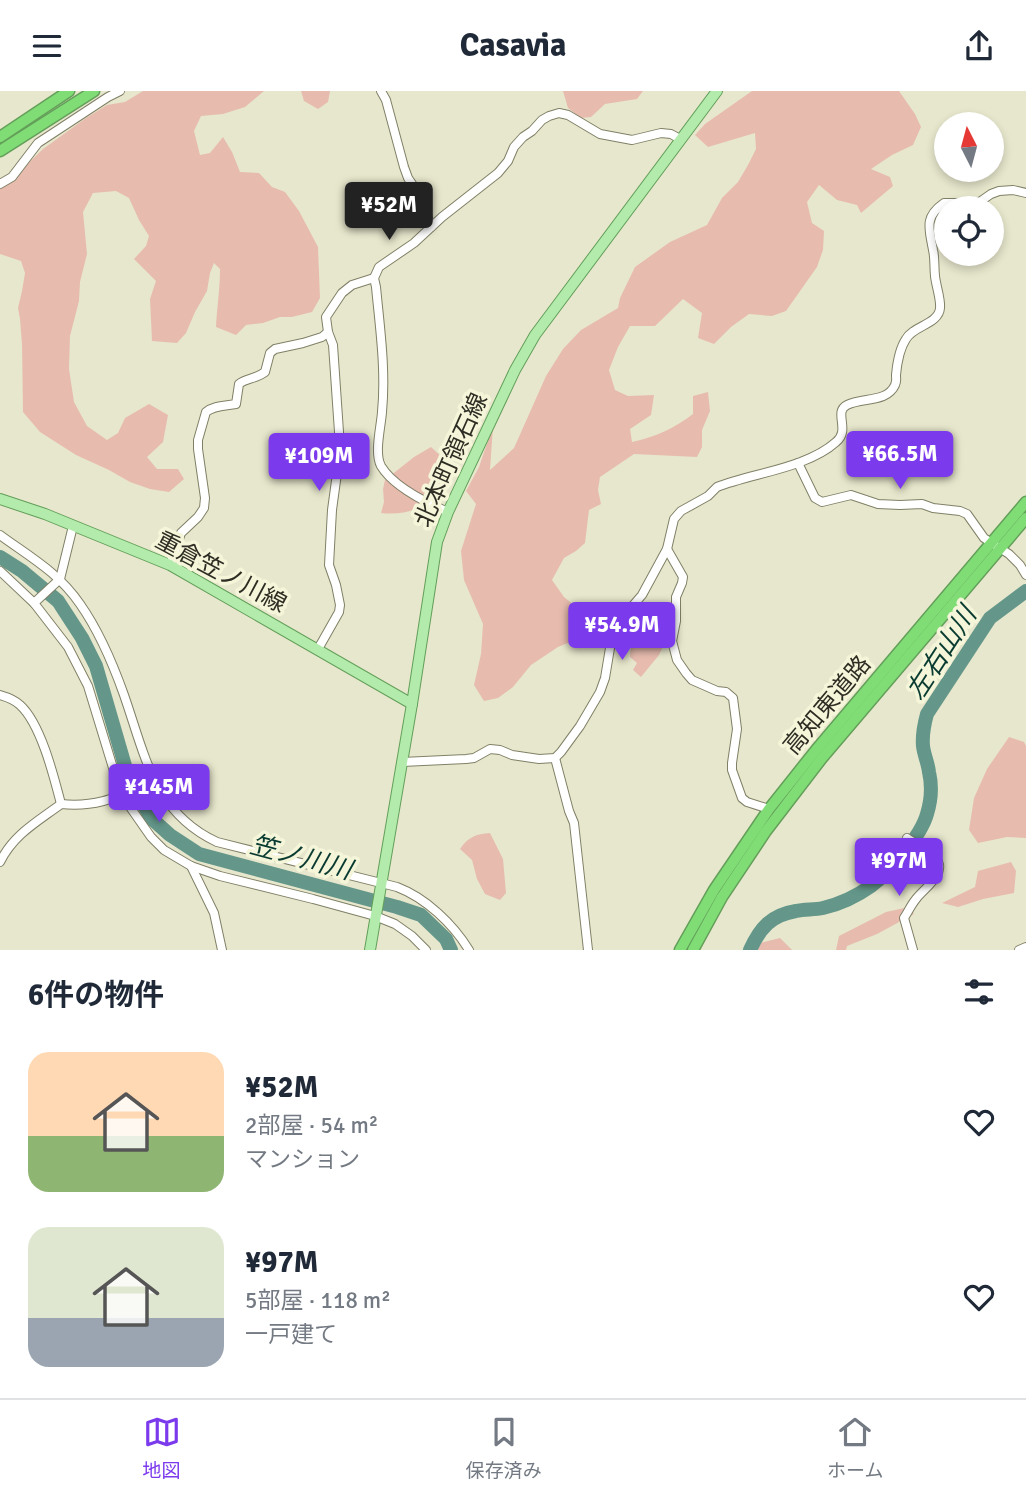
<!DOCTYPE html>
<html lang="ja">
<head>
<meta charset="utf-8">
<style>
	:root { --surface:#fff; --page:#f2f2f3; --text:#1f2937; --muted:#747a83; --line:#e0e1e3; --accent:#7c3aed }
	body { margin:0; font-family:Signika,"Noto Sans JP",sans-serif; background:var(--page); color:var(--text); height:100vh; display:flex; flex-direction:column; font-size:26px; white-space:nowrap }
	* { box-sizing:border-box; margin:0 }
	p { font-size:23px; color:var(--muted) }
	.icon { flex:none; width:38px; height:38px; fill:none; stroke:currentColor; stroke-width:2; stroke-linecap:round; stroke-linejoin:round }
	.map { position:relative; height:859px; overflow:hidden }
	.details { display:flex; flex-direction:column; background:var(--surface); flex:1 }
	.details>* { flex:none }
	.needle { width:46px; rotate:354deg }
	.tools { position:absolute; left:934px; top:21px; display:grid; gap:14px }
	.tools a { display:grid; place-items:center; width:70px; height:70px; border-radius:50%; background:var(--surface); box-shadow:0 4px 10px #0003; font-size:35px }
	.price { position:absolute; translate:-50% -60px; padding:0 16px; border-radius:7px; background:var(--accent); color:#fff; font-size:23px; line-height:46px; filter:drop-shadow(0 2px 4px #0008) }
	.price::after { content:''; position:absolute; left:50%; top:42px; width:21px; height:16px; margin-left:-10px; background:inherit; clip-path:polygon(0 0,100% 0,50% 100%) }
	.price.selected { background:#222; color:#fff }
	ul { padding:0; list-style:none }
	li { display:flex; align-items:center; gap:21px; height:175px; padding:0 28px }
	li span { display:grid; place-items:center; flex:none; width:196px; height:140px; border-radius:21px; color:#555 }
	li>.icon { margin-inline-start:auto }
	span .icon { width:84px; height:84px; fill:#fffc; stroke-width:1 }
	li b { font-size:30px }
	h2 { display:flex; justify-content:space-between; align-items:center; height:84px; padding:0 28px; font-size:30px }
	header { display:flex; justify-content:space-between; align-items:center; height:91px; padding:0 28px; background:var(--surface); font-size:32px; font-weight:700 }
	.dock { display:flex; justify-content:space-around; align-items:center; height:98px; border-top:2px solid var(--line); background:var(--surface); font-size:19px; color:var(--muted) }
	.dock a { display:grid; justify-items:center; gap:4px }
	.dock .selected { color:var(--accent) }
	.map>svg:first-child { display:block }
	.green { fill:#e7bcaf }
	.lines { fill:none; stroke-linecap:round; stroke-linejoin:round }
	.river { stroke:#64978a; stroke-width:14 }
	.minor-casing { stroke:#808067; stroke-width:10 }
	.major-casing { stroke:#639f59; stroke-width:12 }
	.highway-casing { stroke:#639f59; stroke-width:13 }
	.minor { stroke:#fff; stroke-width:8 }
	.major { stroke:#b3ebad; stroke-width:10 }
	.highway { stroke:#80dd76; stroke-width:10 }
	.labels { text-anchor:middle; stroke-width:7; stroke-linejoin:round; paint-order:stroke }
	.street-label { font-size:24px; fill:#2d2d23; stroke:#f5f5da }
	.water-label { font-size:26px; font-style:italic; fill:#0a3b31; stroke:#f5f5da }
</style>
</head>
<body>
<header><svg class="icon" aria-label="menu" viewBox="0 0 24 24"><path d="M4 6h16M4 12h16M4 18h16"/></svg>Casavia<svg class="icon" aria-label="share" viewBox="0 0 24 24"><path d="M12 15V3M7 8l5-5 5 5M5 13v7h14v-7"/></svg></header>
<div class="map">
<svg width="1026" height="859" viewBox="0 0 1026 859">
	<rect width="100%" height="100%" fill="#e7e7cd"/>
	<g class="green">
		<path d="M 143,0 L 264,0 L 245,16 L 223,23 L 201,25 L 194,40 L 200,64 L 210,62 L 223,46 L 232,61 L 240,81 L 259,82 L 272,96 L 285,101 L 299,120 L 318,156 L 320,207 L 312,221 L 292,226 L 280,226 L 263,232 L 246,234 L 236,244 L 216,236 C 217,216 220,198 220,178 L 214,172 L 210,182 L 207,200 L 195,221 L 186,242 L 177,252 L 152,250 L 150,208 L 156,190 L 134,168 L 146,155 L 149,145 L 139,129 L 129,107 L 116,100 L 93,102 L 83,121 L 87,163 L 80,191 L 79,210 L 70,245 L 69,278 L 74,311 L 87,335 L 107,349 L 118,342 L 125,327 L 149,313 L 168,324 L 163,351 L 147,366 L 157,378 L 178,378 L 184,388 L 169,401 L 150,398 L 130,391 L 109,379 L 76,364 L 40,341 L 23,321 L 22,253 L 20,228 L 18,217 L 22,200 L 25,182 L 21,170 L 0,163 L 0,96 L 6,94 L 43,58 L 86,27 L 107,14 L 125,11 Z"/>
		<path d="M 301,0 L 330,0 L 328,11 L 318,18 L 304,10 Z"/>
		<path d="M 563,0 L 643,0 L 637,8 L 605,13 L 591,26 L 581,27 L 568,17 Z"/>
		<path d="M 752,0 L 899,0 L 915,23 L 921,36 L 913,54 L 892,64 L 871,78 L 890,86 L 893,95 L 861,122 L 857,114 L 837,109 L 819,94 L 807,111 L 812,132 L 824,140 L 823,159 L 817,176 L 786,220 L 772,225 L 749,223 L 731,236 L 714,253 L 698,247 L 702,222 L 683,208 L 655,235 L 630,235 L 618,256 L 609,279 L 615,299 L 628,305 L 654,304 L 651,324 L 630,338 L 632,351 C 655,346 675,337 693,323 L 693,305 L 708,301 L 710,320 L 702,339 L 702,356 L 697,366 L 634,363 L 600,386 L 598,399 L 601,413 L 589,419 L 585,452 L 576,460 L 564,467 L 552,489 L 564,506 L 580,519 L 586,538 L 575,549 L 558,556 L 531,574 L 513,596 L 498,607 L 484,610 L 474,594 L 481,563 L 483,533 L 464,489 L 461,460 L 476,413 L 466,400 L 479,376 L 493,335 L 490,379 L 514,357 L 546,285 L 563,258 L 581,239 L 618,217 L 620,207 L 635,176 L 670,151 L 707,134 L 722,107 L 738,91 L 748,74 L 756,58 L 755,42 L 708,56 L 695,44 L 705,33 Z"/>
		<path d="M 431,356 L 443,367 C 448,407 418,426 381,422 L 384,411 L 383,398 L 385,389 L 414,366 Z"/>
		<path d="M 651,538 L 658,538 L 664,553 L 659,564 L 641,586 L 633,579 L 637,572 L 630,566 C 631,548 636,546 651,538 Z"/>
		<path d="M 1009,646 L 1024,651 L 1026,655 L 1026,747 L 1007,746 L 978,752 L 969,739 L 974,707 L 987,678 Z"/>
		<path d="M 490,742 L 503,768 L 506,802 L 500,809 L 485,803 L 477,788 L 472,769 L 460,758 C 468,746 476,743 490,742 Z"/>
		<path d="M 1011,771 L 1016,780 L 1014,802 L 983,808 L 958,816 L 942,812 L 975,796 L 978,780 Z"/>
		<path d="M 909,816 L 914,823 L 877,843 L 847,855 L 846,859 L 836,859 L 839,845 L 886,821 Z"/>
		<path d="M 780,847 L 792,859 L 754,859 L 756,853 Z"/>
	</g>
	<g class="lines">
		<g class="river">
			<path d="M 0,466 L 22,480 L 58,510 L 82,547 L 96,575 L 128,685 L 151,727 L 170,744 L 199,763 L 397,816 L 421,824 L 446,848 L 451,859"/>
			<path d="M 750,859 C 760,837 771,824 796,820 C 805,818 814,819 823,817 C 840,813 857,805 871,795 C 889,782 921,745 927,723 C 931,710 932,694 929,681 C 928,672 924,664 923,655 C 922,644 924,634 927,623 L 990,527 L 1026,500"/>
		</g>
		<defs>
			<g id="minor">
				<path d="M 381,0 L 386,9 L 404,76 L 408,87 L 421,106 L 431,136"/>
				<path d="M 0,93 L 12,86 L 38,52 L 108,6 L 120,0"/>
				<path d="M 798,372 L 815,407 L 822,411 L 851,404 L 878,413 L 900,414 L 922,413 L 933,417 L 960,420 L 967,423 L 984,447 L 1009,463 L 1020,474 L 1026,484"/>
				<path d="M 448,421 C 427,412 393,395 381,375 C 374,362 381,336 382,321 C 386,279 380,238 376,196 L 374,187 L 379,176 L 414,152 L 442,126 L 498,82 L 508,70 L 514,56 L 523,46 L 532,40 L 542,29 L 549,25 L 559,22 L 568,24 L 600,43 L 632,49 L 661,42 L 671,43 L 680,48"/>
				<path d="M 0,444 C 30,466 58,481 80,513 C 99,540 113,573 124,604 C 145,664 154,722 217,751 L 397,796 C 426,807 453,833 469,859"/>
				<path d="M 667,458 L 683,486 L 682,492 L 676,506 L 676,530 L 672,550 L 677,569 L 686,582 L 692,589 L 717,600 L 726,601 L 733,607 L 737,638 L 732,672 L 732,679 L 742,707 L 747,711 L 769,718"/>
				<path d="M 170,474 L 181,442 L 198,426 L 204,417 L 205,407 L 198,358 L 198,349 L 206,321 C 214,314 226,315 236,313 L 239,293 C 246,287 256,288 265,281 L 270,262 L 275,258 L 303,252 L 322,246 L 328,241"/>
				<path d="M 0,480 L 34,512 L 68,556 L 88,595 L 121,703 L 151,746 L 164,759 L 191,775 L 220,785 L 313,808 L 375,825 L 395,833 L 412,845 L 426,859"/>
				<path d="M 34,512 L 60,488 L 73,435"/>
				<path d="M 318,558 L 339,521 L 340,514 L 336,494 L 329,474 L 332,419 L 338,375 L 339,341 L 333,254 L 328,241 L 326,226 L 342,202 L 352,194 L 374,187"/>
				<path d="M 0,604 C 7,606 15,609 20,614 C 41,633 54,686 61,713"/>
				<path d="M 555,667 L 569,720 L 574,732 L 588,859"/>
				<path d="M 402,671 L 466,668 L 474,667 L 490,658 L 500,659 L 512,664 L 539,668 L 555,667 L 561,661 L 580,635 L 600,601 L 605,587 L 610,557 L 617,533 L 642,504 L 667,458 L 674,428 L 681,420 L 708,405 L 717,396 C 753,382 807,377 836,351 C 851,339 833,321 847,314 C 862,306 887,312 895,294 C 897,289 896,289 896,284 C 897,273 900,257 906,248 C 913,235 939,233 940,217 C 941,208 936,195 935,185 C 934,176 935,167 933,159 C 929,137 924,126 944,112 L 978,112 L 991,103 L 999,100 L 1013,99 L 1026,102"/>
				<path d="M 907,747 C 915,753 928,759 935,766 C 949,782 924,797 916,808 C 911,814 908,821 904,827 L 913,859"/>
				<path d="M 0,771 C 14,743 37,731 61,713 C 99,717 121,704 155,690"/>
				<path d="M 191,775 L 214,822 L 222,859"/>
				<path d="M 1019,859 L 1026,856"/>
			</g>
			<g id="major">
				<path d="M 0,408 L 45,423 L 170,474 L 412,613"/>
				<path d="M 370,859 L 412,613 L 437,451 L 448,421 L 515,279 L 535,244 L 717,0"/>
			</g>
			<g id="highway">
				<path d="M 0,46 L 69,0"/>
				<path d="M 0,60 L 94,0"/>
				<path d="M 680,859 L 714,799 L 769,718 L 816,659 L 1026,411"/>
				<path d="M 693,859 L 722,806 L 766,740 L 822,667 L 1026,427"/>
			</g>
		</defs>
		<use href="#minor" class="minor-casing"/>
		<use href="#major" class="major-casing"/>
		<use href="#highway" class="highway-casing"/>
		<use href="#minor" class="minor"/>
		<use href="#major" class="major"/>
		<use href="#highway" class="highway"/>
	</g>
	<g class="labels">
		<g class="street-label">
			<text transform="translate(451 369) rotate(-66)" y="8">北本町領石線</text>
			<text transform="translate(221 481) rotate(28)" y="8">重倉笠ノ川線</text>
			<text transform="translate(827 614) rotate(-50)" y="8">高知東道路</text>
		</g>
		<g class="water-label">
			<text transform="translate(941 562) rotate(-57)" y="9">左右山川</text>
			<text transform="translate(301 766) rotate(15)" y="9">笠ノ川川</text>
		</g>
	</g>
</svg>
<div class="tools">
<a><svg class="needle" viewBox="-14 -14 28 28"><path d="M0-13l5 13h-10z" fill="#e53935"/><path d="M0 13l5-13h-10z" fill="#747a83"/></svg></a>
<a><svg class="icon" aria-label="locate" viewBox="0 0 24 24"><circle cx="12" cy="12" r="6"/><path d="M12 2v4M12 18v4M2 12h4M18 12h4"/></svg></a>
</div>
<b class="price selected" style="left:389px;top:151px">¥52M</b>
<b class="price" style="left:900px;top:400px">¥66.5M</b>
<b class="price" style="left:319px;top:402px">¥109M</b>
<b class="price" style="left:622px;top:571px">¥54.9M</b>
<b class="price" style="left:159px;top:733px">¥145M</b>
<b class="price" style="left:899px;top:807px">¥97M</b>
</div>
<section class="details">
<h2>6件の物件<svg class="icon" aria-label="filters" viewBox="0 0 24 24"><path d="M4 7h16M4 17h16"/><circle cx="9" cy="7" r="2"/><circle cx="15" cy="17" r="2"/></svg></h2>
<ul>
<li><span style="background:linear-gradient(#ffd9b3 60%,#8fb573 0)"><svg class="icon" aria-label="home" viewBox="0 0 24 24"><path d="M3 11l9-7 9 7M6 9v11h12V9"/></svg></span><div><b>¥52M</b><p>2部屋 · 54 m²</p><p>マンション</p></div><svg class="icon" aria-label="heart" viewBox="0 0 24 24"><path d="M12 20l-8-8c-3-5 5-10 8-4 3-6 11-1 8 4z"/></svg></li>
<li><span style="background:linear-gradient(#dfe7d0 65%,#9aa5b1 0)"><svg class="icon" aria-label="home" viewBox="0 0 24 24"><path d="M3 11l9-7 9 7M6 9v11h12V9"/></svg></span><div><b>¥97M</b><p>5部屋 · 118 m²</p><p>一戸建て</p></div><svg class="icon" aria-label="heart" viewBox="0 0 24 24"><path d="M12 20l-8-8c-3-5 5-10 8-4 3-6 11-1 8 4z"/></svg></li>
</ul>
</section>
<nav class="dock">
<a class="selected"><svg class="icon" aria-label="map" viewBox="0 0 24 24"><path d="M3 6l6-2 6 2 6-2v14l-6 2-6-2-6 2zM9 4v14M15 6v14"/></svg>地図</a>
<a><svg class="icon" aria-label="saved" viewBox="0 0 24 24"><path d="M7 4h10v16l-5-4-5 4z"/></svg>保存済み</a>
<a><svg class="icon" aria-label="home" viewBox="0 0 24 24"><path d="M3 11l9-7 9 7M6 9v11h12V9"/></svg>ホーム</a>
</nav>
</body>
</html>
